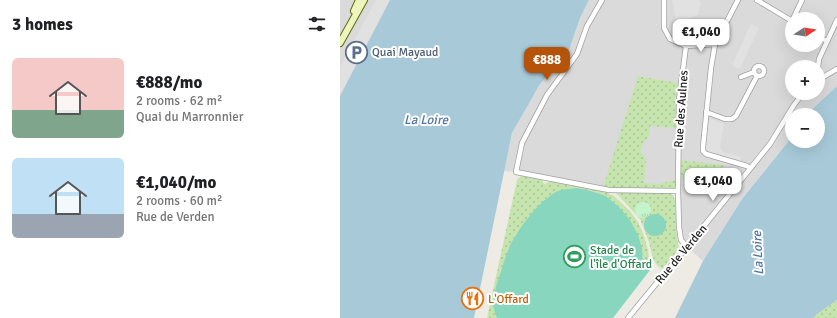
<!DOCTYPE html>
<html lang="en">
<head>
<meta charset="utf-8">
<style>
	:root { --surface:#fff; --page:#f6f6f6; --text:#202124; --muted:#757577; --accent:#b45309 }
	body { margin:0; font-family:Signika,sans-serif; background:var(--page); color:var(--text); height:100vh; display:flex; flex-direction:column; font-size:15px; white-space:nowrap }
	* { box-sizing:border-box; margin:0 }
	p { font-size:13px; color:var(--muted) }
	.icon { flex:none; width:22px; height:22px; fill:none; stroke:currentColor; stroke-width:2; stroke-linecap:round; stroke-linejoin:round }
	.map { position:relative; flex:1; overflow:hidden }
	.sheet { display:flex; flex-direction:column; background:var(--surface); width:340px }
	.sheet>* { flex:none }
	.needle { width:26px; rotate:78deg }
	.controls { position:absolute; left:445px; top:12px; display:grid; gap:8px }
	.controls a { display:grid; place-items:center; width:40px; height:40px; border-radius:50%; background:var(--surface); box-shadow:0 4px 16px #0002; font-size:20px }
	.price { position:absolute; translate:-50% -34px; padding:0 9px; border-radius:8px; background:#fff; color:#222; font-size:13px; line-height:26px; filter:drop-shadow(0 1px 2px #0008) }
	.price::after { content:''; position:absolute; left:50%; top:24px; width:12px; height:9px; margin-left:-6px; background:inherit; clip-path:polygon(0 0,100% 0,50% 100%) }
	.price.selected { background:var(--accent); color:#fff }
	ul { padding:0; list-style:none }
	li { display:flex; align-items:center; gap:12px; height:100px; padding:0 12px }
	li span { display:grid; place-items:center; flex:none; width:112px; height:80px; border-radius:6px; color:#555 }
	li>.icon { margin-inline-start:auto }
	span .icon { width:48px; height:48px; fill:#fffc; stroke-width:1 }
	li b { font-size:17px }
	h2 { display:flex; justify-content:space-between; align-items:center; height:48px; padding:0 12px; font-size:17px }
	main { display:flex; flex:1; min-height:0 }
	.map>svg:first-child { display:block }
	.residential { fill:#dbdada; fill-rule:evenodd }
	.grass { fill:url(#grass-dots) }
	.park { fill:url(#park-tufts) }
	.pitch { fill:#88d6bd }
	.parking { fill:#e1e1e1 }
	.water { fill:#a8cad8 }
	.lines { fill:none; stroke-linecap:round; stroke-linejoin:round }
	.street-casing { stroke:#a1a1a1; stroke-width:6 }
	.secondary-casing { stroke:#5b6b0e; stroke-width:8 }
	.street { stroke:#fff; stroke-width:4.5 }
	.secondary { stroke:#edf4bc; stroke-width:6 }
	.labels { text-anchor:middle; stroke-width:4; stroke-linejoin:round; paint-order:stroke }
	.service-label { font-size:12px; fill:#4e5e75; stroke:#fff; text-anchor:start }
	.street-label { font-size:12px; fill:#1d1d1d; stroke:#fff }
	.leisure-label { font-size:12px; fill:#27864d; stroke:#fff; text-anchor:start }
	.food-label { font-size:12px; fill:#c56008; stroke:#fff; text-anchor:start }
	.water-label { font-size:13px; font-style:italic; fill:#5276a5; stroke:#fff }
</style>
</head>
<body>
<main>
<section class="sheet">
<h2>3 homes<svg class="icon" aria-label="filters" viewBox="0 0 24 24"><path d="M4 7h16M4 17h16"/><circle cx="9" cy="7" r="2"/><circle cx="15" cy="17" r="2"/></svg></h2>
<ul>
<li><span style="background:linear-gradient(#f6c9c9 65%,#7fa58c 0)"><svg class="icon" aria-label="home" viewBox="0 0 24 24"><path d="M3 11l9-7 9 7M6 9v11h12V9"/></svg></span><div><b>€888/mo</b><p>2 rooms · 62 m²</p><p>Quai du Marronnier</p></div></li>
<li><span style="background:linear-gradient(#bfe0f5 70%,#9aa5b1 0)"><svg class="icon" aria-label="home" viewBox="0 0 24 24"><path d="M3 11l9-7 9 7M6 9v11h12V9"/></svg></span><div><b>€1,040/mo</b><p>2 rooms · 60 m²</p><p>Rue de Verden</p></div></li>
</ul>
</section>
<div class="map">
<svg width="497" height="318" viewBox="0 0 497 318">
	<defs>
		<pattern id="grass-dots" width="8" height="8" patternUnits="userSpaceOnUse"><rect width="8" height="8" fill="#c5e4ae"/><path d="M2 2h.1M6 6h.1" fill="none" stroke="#a9c395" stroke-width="1.8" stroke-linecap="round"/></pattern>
		<pattern id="park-tufts" width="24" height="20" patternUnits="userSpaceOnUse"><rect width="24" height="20" fill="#c4f4cb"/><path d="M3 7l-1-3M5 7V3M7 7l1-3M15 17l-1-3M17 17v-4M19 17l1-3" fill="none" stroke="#a8d1ae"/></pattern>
	</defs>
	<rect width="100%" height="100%" fill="#edebe4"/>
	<g class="residential">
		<path d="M 0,0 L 50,0 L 0,98 Z"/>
		<path d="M 249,0 L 497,0 L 497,86 L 466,115 L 452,115 L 452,137 L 402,199 L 363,261 L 347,247 L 341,240 L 337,191 L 269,190 L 176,172 L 164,171 L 172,133 L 200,84 L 229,50 L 240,18 ZM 452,19 L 478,19 L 478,45 L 452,45 ZM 452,67 L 478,67 L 478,93 L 452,93 Z"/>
	</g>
	<g class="grass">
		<path d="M 298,76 L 338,83 L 336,99 L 335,128 L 310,126 L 309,136 L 301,147 L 301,153 L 306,158 L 304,183 L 319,184 L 335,180 L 335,189 L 263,188 Z"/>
		<path d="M 341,160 L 383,165 L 393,180 L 386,188 L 341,178 Z"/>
		<path d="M 181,176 L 202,179 L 204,184 L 211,181 L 263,191 L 274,196 L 290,211 L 298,222 L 304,236 L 308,250 L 310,270 L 303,265 L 302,248 L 279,207 L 266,196 L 251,191 L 219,191 L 207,198 L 169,248 L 157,285 L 153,301 L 155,314 L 157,318 L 147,318 L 177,180 Z"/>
		<path d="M 275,192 L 329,193 L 333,195 L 335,201 L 337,239 L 339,249 L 322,269 L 317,265 L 313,259 L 309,242 L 300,219 L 291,209 Z"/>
		<path d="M 497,300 L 497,318 L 474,318 L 476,315 Z"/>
	</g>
	<circle class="park" cx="303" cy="210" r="8"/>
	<g class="pitch">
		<path d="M 237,188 L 251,191 L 266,196 L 279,207 L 290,220 L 298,235 L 302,248 L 303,265 L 310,270 L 273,318 L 157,318 C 150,305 155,290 159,277 C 163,267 165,257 169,248 C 178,229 198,202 216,192 C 222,189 230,189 237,188 Z"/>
		<circle cx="315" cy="225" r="11"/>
	</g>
	<g class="parking">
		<path d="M 36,0 L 50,0 L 0,96 L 0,67 Z"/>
		<path d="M 332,0 L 357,0 L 361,1 L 358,15 L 337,24 Z"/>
		<path d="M 411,24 L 419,28 L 400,69 L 392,65 Z"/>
		<path d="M 368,118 L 384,124 L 380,147 L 383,152 L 401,157 L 400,162 L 368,153 L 365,147 Z"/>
	</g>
	<g class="water">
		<path d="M 50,0 L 249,0 L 240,18 L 229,50 L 200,84 L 172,133 L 134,318 L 0,318 L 0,96 Z"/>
		<path d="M 497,86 L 497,300 L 476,315 L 474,318 L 335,318 L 363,261 L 402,199 L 452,137 L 452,141 L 478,141 L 478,115 L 466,115 Z"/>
	</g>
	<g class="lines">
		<defs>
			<g id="street">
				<path d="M 262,0 L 247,26 L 237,54 L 207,95 L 182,143 L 176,172 L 269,190 L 338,191"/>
				<path d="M 324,0 L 324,28 L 330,39 L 346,46 L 375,44"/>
				<path d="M 398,0 L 375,44 L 371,68 L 363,147 L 363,151 L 366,154 L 407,166 L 410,168"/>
				<path d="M 417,0 L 452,21"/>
				<path d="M 453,19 L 462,0"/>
				<path d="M 478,37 L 487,41"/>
				<path d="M 346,46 L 339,100 L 338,191 L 339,227 L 341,240 L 347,247"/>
				<circle cx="419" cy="71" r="5"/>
				<path d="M 478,67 L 479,59 L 497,20"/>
				<path d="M 478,67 L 481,78"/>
				<path d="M 401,77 L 414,72"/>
				<path d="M 478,80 L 497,69"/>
				<path d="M 366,112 L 385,119 L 392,119 L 396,116 L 417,76"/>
				<path d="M 288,318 L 329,268 L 347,247 L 430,144 L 454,105 L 463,93"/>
			</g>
			<g id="secondary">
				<path d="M 14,11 L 19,0"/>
				<path d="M 0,43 L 24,0"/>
			</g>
		</defs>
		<use href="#street" class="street-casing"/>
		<use href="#secondary" class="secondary-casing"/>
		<use href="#street" class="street"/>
		<use href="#secondary" class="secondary"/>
	</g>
	<defs>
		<symbol id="parking-ring" viewBox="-11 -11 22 22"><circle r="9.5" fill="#fff" stroke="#5c6f8a" stroke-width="1.5"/><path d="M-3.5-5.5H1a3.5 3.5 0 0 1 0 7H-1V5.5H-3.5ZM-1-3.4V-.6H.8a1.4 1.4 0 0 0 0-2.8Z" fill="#5c6f8a"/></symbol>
		<symbol id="stadium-ring" viewBox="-11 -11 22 22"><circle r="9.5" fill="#fff" stroke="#2e9e5b" stroke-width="1.5"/><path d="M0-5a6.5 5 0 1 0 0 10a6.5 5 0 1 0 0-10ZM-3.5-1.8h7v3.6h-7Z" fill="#2e9e5b"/></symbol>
		<symbol id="restaurant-ring" viewBox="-11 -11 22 22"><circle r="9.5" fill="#fff" stroke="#e8710a" stroke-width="1.5"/><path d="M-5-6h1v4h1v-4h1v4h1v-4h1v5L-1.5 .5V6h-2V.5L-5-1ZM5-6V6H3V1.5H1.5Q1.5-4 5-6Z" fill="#e8710a"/></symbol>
	</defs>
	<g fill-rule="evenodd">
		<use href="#parking-ring" x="4" y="40" width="25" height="25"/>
		<use href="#stadium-ring" x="222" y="244" width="25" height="25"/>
		<use href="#restaurant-ring" x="120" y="286" width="25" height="25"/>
	</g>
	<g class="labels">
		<g class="service-label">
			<text x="32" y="56">Quai Mayaud</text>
		</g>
		<g class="street-label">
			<text transform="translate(341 109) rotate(-86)" y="4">Rue des Aulnes</text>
			<text transform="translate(341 254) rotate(-50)" y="4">Rue de Verden</text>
		</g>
		<g class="leisure-label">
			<text x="250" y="254">Stade de<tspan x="250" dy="14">l'île d'Offard</tspan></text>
		</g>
		<g class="food-label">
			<text x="148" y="303">L'Offard</text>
		</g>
		<g class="water-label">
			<text x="86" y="124">La Loire</text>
			<text transform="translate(417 253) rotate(-93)" y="5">La Loire</text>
		</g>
	</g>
</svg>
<div class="controls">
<a><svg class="needle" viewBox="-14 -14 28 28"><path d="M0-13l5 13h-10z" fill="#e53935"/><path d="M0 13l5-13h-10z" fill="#757577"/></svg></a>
<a>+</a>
<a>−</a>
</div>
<b class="price" style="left:361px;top:53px">€1,040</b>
<b class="price selected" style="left:207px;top:81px">€888</b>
<b class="price" style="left:373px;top:202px">€1,040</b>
</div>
</main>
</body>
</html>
